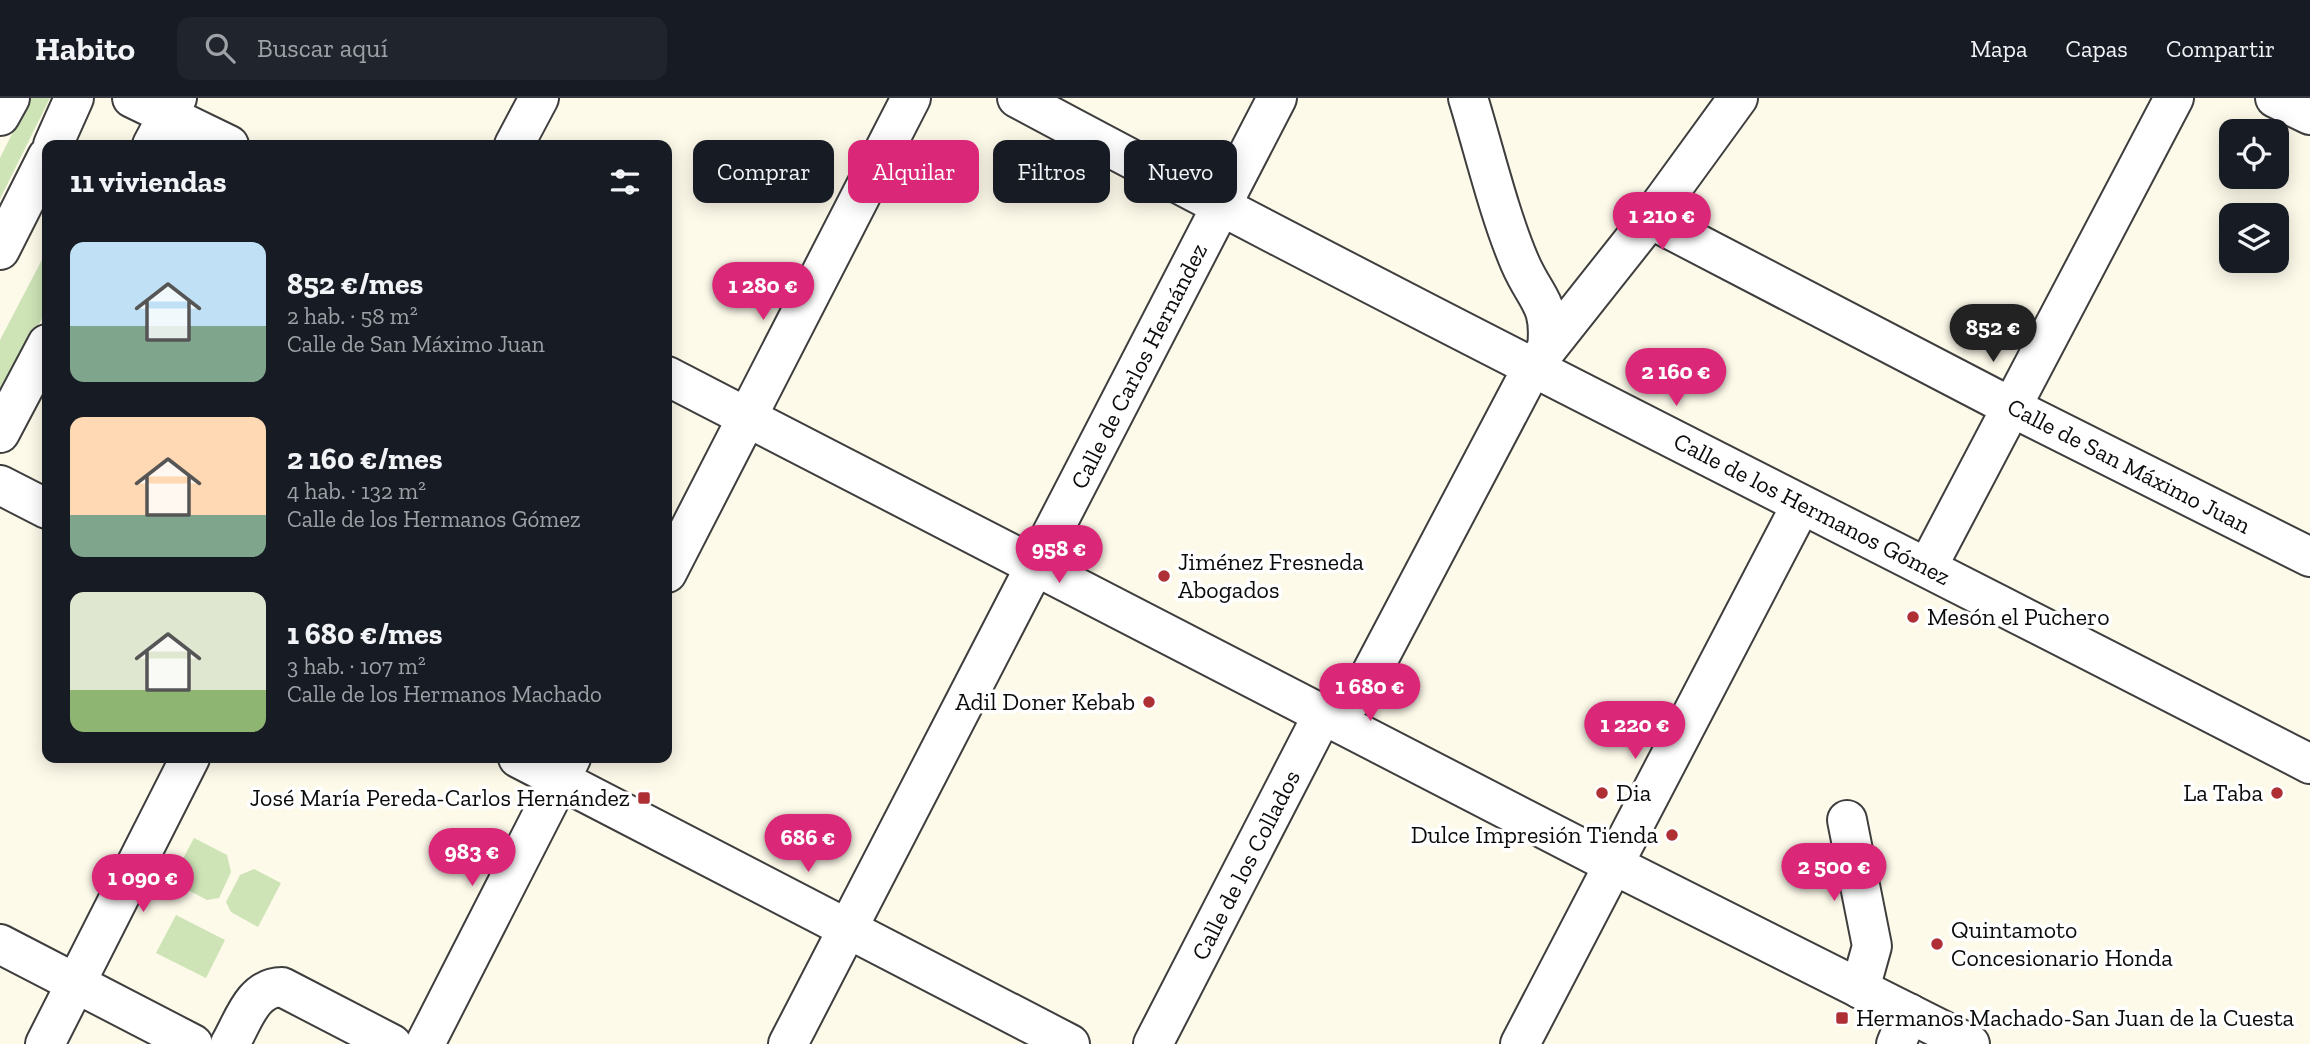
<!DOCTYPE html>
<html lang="es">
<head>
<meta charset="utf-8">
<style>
	:root { --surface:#171b24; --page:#20242c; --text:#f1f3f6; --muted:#9ea1a6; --line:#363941; --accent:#db2777 }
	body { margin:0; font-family:"Zilla Slab",serif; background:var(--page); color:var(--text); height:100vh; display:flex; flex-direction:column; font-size:26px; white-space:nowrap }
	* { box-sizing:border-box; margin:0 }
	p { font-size:23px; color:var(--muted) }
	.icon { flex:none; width:38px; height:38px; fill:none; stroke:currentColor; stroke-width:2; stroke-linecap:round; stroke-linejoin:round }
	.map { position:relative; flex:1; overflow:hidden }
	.drawer { position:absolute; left:42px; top:42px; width:630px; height:623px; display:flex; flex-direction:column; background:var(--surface); border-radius:14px; box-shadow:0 4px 18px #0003 }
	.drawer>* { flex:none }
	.guide { position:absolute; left:693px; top:42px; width:665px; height:63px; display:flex; gap:14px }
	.fabs { position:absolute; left:2219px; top:21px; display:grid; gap:14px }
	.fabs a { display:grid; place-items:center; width:70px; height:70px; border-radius:14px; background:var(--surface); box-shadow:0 4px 18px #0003; font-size:35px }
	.price { position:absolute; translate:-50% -60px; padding:0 16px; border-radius:24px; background:var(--accent); color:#fff; font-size:23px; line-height:46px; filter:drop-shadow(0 2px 4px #0008) }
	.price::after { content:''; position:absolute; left:50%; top:42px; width:21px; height:16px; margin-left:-10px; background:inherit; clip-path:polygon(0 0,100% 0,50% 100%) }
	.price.active { background:#222; color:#fff }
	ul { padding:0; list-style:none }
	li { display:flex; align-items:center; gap:21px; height:175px; padding:0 28px }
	li span { display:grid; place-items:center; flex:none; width:196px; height:140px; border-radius:14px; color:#555 }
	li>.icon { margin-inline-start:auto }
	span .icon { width:84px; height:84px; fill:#fffc; stroke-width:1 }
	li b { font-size:30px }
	h2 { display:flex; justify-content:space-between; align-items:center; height:84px; padding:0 28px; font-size:30px }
	.chip { padding:0 24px; border-radius:14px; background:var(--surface); box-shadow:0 4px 18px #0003; font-size:24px; line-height:63px }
	.chip.active { background:var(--accent); color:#fff }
	header { display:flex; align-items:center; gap:42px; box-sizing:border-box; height:98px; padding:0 35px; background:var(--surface); border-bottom:2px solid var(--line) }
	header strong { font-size:33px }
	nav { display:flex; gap:38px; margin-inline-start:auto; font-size:24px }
	.search { width:490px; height:63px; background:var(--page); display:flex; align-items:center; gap:18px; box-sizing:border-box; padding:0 24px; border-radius:14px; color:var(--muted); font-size:26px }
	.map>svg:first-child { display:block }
	.green { fill:#cee4b7 }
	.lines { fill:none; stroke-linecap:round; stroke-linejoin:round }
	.minor-casing { stroke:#3e3e3e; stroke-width:42 }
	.minor { stroke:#fff; stroke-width:38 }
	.poi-dot { fill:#ae2f34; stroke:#fff; stroke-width:2.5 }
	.labels { text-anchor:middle; stroke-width:7; stroke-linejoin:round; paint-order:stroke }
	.street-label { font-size:24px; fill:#0b0b0b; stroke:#fff }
	.poi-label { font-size:24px; fill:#0b0b0b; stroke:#fff; text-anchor:start }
</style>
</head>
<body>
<header>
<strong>Habito</strong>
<div class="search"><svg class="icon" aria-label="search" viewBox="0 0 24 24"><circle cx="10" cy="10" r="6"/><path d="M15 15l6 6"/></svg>Buscar aquí</div>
<nav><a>Mapa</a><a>Capas</a><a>Compartir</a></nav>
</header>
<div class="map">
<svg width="2310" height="946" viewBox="0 0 2310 946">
	<rect width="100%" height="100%" fill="#fdfaea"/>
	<g class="green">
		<path d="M 30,0 L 50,0 L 0,101 L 0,60 Z"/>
		<path d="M 47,152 L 47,211 L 0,300 L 0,242 Z"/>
		<path d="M 194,740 L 227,757 L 231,774 L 219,800 L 207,802 L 171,783 Z"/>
		<path d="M 254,771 L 281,785 L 258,829 L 231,814 L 226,804 L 240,777 Z"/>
		<path d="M 176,817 L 225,842 L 206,880 L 156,855 Z"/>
	</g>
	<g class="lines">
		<defs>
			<g id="minor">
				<path d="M 132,0 L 229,47"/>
				<path d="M 1017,0 C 1444,229 1879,443 2310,666"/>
				<path d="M 1468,0 C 1484,52 1499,116 1520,165 C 1536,202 1552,205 1547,250"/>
				<path d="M 2275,0 L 2310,17"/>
				<path d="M 0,18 L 10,0"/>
				<path d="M 53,47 L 74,0"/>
				<path d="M 152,47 L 177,0"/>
				<path d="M 514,47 L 539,0"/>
				<path d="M 1650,121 L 2011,309 L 2310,459"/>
				<path d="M 0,152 L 47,59"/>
				<path d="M 667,278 L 1614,767 L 1970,946"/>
				<path d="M 0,335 L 47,246"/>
				<path d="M 0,387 L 47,411"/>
				<path d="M 1928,468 L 2174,0"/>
				<path d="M 667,475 L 911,0"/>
				<path d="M 518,660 L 1070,946"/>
				<path d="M 1847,722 L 1872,848 L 1860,891"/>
				<path d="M 0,846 L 193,946"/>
				<path d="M 45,946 L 190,660"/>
				<path d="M 230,946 C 243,924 252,889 282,889 L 392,946"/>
				<path d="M 425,946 L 571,660"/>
				<path d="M 788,946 L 1277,0"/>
				<path d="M 1153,946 L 1323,616 L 1350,604 L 1368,581 L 1532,270 L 1650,121 L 1738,0"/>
				<path d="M 1520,946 L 1801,407"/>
				<path d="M 1896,946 L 1909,915"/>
			</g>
		</defs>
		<use href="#minor" class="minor-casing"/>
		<use href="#minor" class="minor"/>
	</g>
	<g class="poi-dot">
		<circle cx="1164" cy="478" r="7"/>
		<circle cx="1913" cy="519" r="7"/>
		<circle cx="1149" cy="604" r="7"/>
		<circle cx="1602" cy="695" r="7"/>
		<circle cx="2277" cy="695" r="7"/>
		<rect x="637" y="693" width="14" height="14" rx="3.5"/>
		<circle cx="1672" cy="737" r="7"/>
		<circle cx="1937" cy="846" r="7"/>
		<rect x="1835" y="913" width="14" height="14" rx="3.5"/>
	</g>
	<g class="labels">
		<g class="street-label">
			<text transform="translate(1139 268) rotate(-63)" y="8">Calle de Carlos Hernández</text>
			<text transform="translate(2129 368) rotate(27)" y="8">Calle de San Máximo Juan</text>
			<text transform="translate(1812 411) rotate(27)" y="8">Calle de los Hermanos Gómez</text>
			<text transform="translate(1246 767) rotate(-63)" y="8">Calle de los Collados</text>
		</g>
		<g class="poi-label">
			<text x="1178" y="472">Jiménez Fresneda<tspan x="1178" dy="28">Abogados</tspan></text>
			<text x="1927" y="527">Mesón el Puchero</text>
			<text x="1135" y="612" text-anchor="end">Adil Doner Kebab</text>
			<text x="1616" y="703">Dia</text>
			<text x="2263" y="703" text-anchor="end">La Taba</text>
			<text x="630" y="708" text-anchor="end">José María Pereda-Carlos Hernández</text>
			<text x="1658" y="745" text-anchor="end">Dulce Impresión Tienda</text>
			<text x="1951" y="840">Quintamoto<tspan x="1951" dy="28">Concesionario Honda</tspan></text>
			<text x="1856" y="928">Hermanos Machado-San Juan de la Cuesta</text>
		</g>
	</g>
</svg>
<div class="fabs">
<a><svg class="icon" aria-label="locate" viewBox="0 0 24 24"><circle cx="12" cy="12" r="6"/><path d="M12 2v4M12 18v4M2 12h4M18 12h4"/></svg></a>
<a><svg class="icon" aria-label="layers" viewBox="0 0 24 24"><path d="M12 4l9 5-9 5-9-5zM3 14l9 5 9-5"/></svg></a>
</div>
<b class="price" style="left:1662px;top:154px">1 210 €</b>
<b class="price" style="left:763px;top:224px">1 280 €</b>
<b class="price active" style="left:1993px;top:266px">852 €</b>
<b class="price" style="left:1676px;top:310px">2 160 €</b>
<b class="price" style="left:1059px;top:487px">958 €</b>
<b class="price" style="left:1370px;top:625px">1 680 €</b>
<b class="price" style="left:1635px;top:663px">1 220 €</b>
<b class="price" style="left:808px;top:776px">686 €</b>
<b class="price" style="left:472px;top:790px">983 €</b>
<b class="price" style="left:1834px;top:805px">2 500 €</b>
<b class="price" style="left:143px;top:816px">1 090 €</b>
<div class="guide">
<a class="chip">Comprar</a>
<a class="chip active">Alquilar</a>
<a class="chip">Filtros</a>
<a class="chip">Nuevo</a>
</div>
<section class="drawer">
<h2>11 viviendas<svg class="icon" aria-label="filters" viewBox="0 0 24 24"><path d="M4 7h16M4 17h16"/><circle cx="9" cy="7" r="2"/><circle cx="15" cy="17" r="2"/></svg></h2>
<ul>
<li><span style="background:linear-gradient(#bfe0f5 60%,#7fa58c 0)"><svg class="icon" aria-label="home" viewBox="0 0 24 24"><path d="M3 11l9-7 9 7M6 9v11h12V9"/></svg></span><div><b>852 €/mes</b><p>2 hab. · 58 m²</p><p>Calle de San Máximo Juan</p></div></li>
<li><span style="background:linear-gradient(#ffd9b3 70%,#7fa58c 0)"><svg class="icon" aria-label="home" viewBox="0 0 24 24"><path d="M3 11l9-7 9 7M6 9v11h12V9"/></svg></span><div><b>2 160 €/mes</b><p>4 hab. · 132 m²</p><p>Calle de los Hermanos Gómez</p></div></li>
<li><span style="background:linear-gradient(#dfe7d0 70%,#8fb573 0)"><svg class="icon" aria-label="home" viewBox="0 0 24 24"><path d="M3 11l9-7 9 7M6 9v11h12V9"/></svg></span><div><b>1 680 €/mes</b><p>3 hab. · 107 m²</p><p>Calle de los Hermanos Machado</p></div></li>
</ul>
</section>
</div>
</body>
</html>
